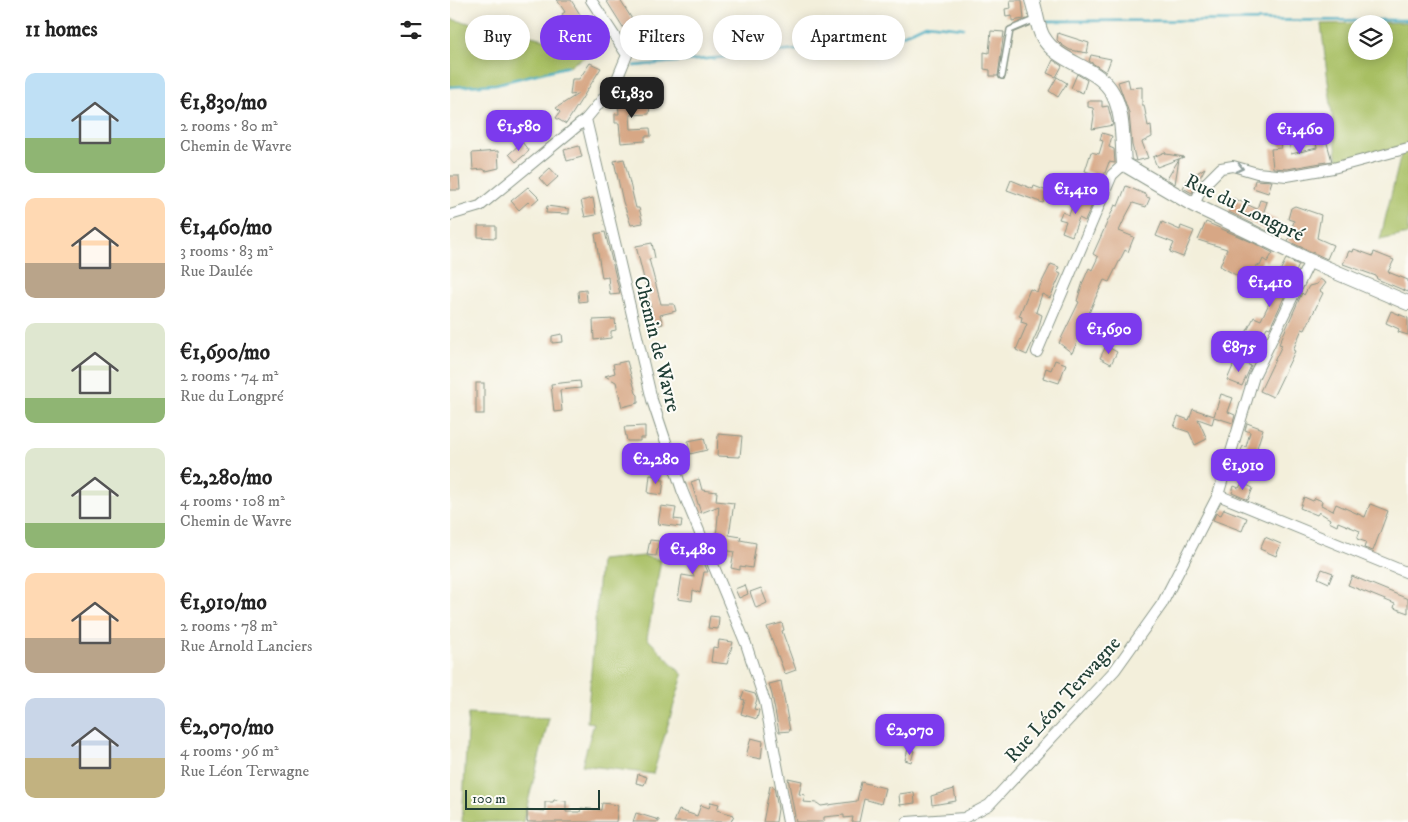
<!DOCTYPE html>
<html lang="en">
<head>
<meta charset="utf-8">
<style>
	:root { --surface:#fff; --page:#f2f2f2; --text:#222; --muted:#767676; --accent:#7c3aed }
	body { margin:0; font-family:"IM FELL DW Pica",serif; background:var(--page); color:var(--text); height:100vh; display:flex; flex-direction:column; font-size:19px; white-space:nowrap }
	* { box-sizing:border-box; margin:0 }
	p { font-size:16px; color:var(--muted) }
	.icon { flex:none; width:28px; height:28px; fill:none; stroke:currentColor; stroke-width:2; stroke-linecap:round; stroke-linejoin:round }
	.map { position:relative; flex:1; overflow:hidden }
	.sheet { display:flex; flex-direction:column; background:var(--surface); width:450px }
	.sheet>* { flex:none }
	.guide { position:absolute; left:15px; top:15px; width:475px; height:45px; display:flex; gap:10px }
	.buttons { position:absolute; left:898px; top:15px; display:grid; gap:10px }
	.buttons a { display:grid; place-items:center; width:45px; height:45px; border-radius:50%; background:var(--surface); box-shadow:0 2px 12px #0003; font-size:25px }
	.scale { position:absolute; left:15px; bottom:12px; width:135px; box-sizing:border-box; padding-left:5px; border:2px solid #1f3d34; border-top:0; font-size:14px; line-height:18px; white-space:nowrap; color:#1f3d34; -webkit-text-stroke:4px #fdfcf7; paint-order:stroke }
	.price { position:absolute; translate:-50% -42px; padding:0 11px; border-radius:10px; background:var(--accent); color:#fff; font-size:16px; line-height:32px; filter:drop-shadow(0 1px 2px #0008) }
	.price::after { content:''; position:absolute; left:50%; top:30px; width:15px; height:11px; margin-left:-8px; background:inherit; clip-path:polygon(0 0,100% 0,50% 100%) }
	.price.active { background:#222; color:#fff }
	ul { padding:0; list-style:none }
	li { display:flex; align-items:center; gap:15px; height:125px; padding:0 25px }
	li span { display:grid; place-items:center; flex:none; width:140px; height:100px; border-radius:10px; color:#555 }
	li>.icon { margin-inline-start:auto }
	span .icon { width:60px; height:60px; fill:#fffc; stroke-width:1 }
	li b { font-size:21px }
	h2 { display:flex; justify-content:space-between; align-items:center; height:60px; padding:0 25px; font-size:21px }
	.tag { padding:0 18px; border-radius:22px; background:var(--surface); box-shadow:0 2px 12px #0003; font-size:18px; line-height:45px }
	.tag.active { background:var(--accent); color:#fff }
	main { display:flex; flex:1; min-height:0 }
	.map>svg:first-child { display:block }
	.green { fill:#a8bf64; stroke:#647e4c; fill-rule:evenodd }
	.lines { fill:none; stroke-linecap:round; stroke-linejoin:round }
	.stream { stroke:#42acc1; stroke-width:2.5 }
	.building { fill:#d7a785 }
	.lane-casing { stroke:#899688; stroke-width:8 }
	.street-casing { stroke:#899688; stroke-width:12 }
	.secondary-casing { stroke:#899688; stroke-width:16 }
	.lane { stroke:#fff; stroke-width:5 }
	.street { stroke:#fff; stroke-width:10 }
	.secondary { stroke:#fff; stroke-width:14 }
	.oneway { stroke:#8f9e9a }
	.labels { text-anchor:middle; stroke-width:4; stroke-linejoin:round; paint-order:stroke }
	.street-label { font-size:20px; fill:#1f3d34; stroke:#fdfcf7 }
</style>
</head>
<body>
<main>
<section class="sheet">
<h2>11 homes<svg class="icon" aria-label="filters" viewBox="0 0 24 24"><path d="M4 7h16M4 17h16"/><circle cx="9" cy="7" r="2"/><circle cx="15" cy="17" r="2"/></svg></h2>
<ul>
<li><span style="background:linear-gradient(#bfe0f5 65%,#8fb573 0)"><svg class="icon" aria-label="home" viewBox="0 0 24 24"><path d="M3 11l9-7 9 7M6 9v11h12V9"/></svg></span><div><b>€1,830/mo</b><p>2 rooms · 80 m²</p><p>Chemin de Wavre</p></div></li>
<li><span style="background:linear-gradient(#ffd9b3 65%,#b9a48a 0)"><svg class="icon" aria-label="home" viewBox="0 0 24 24"><path d="M3 11l9-7 9 7M6 9v11h12V9"/></svg></span><div><b>€1,460/mo</b><p>3 rooms · 83 m²</p><p>Rue Daulée</p></div></li>
<li><span style="background:linear-gradient(#dfe7d0 75%,#8fb573 0)"><svg class="icon" aria-label="home" viewBox="0 0 24 24"><path d="M3 11l9-7 9 7M6 9v11h12V9"/></svg></span><div><b>€1,690/mo</b><p>2 rooms · 74 m²</p><p>Rue du Longpré</p></div></li>
<li><span style="background:linear-gradient(#dfe7d0 75%,#8fb573 0)"><svg class="icon" aria-label="home" viewBox="0 0 24 24"><path d="M3 11l9-7 9 7M6 9v11h12V9"/></svg></span><div><b>€2,280/mo</b><p>4 rooms · 108 m²</p><p>Chemin de Wavre</p></div></li>
<li><span style="background:linear-gradient(#ffd9b3 65%,#b9a48a 0)"><svg class="icon" aria-label="home" viewBox="0 0 24 24"><path d="M3 11l9-7 9 7M6 9v11h12V9"/></svg></span><div><b>€1,910/mo</b><p>2 rooms · 78 m²</p><p>Rue Arnold Lanciers</p></div></li>
<li><span style="background:linear-gradient(#c9d6e8 60%,#c2b280 0)"><svg class="icon" aria-label="home" viewBox="0 0 24 24"><path d="M3 11l9-7 9 7M6 9v11h12V9"/></svg></span><div><b>€2,070/mo</b><p>4 rooms · 96 m²</p><p>Rue Léon Terwagne</p></div></li>
</ul>
</section>
<div class="map">
<svg width="958" height="822" viewBox="0 0 958 822">
	<rect width="100%" height="100%" fill="#fdfcf7"/>
	<filter id="ink" filterUnits="userSpaceOnUse"><feTurbulence type="fractalNoise" baseFrequency=".02" numOctaves="2"/><feDisplacementMap in="SourceGraphic" scale="10" xChannelSelector="R" yChannelSelector="G"/><feConvolveMatrix kernelMatrix="1 2 1 2 8 2 1 2 1" color-interpolation-filters="sRGB"/></filter>
	<filter id="wash" filterUnits="userSpaceOnUse"><feTurbulence type="fractalNoise" baseFrequency=".0096" numOctaves="4" result="noise"/><feDisplacementMap in="SourceGraphic" scale="20" xChannelSelector="R" yChannelSelector="G"/><feGaussianBlur stdDeviation="1.12" result="paint"/><feColorMatrix in="noise" values="0 0 0 0 0 0 0 0 0 0 0 0 0 0 0 0 0 1.4 0 .05"/><feComposite in="paint" operator="in"/></filter>
	<g filter="url(#wash)">
		<rect width="100%" height="100%" fill="#f3efdb"/>
		<g class="green">
			<path d="M 0,19 L 147,50 L 119,66 L 46,84 L 0,87 Z"/>
			<path d="M 958,22 L 958,234 L 930,240 L 953,146 L 888,163 L 871,24 ZM 906,24 L 934,24 L 934,51 L 906,51 Z"/>
			<path d="M 194,556 L 211,560 L 197,638 L 233,675 L 203,774 L 132,765 L 144,723 L 137,722 L 150,560 Z"/>
			<path d="M 18,714 L 99,718 L 73,822 L 12,822 Z"/>
		</g>
		<g class="lines">
			<g class="stream">
				<path d="M 597,21 L 958,20"/>
				<path d="M 184,66 L 440,41 L 476,24 L 513,28"/>
				<path d="M 0,87 L 46,84 L 119,66"/>
			</g>
		</g>
		<g id="blocks">
			<g class="building">
				<path d="M 107,0 L 121,0 L 131,16 L 129,18 L 134,25 L 119,34 L 113,24 L 117,22 L 112,14 L 115,12 Z"/>
				<path d="M 156,0 L 170,0 L 182,19 L 183,18 L 197,45 L 188,51 Z"/>
				<path d="M 560,0 L 572,0 L 574,19 L 562,21 L 562,16 L 556,17 L 555,9 L 561,8 Z"/>
				<path d="M 541,31 L 554,32 L 548,76 L 540,76 L 540,70 L 534,69 L 534,52 L 539,53 Z"/>
				<path d="M 608,33 L 639,43 L 637,53 L 620,50 L 612,45 L 607,40 Z"/>
				<path d="M 641,55 L 661,59 L 656,72 L 639,61 Z"/>
				<path d="M 603,60 L 612,66 L 606,77 L 597,73 Z"/>
				<path d="M 140,63 L 151,68 L 116,124 L 106,118 L 110,112 L 106,108 L 128,94 L 120,95 L 122,79 L 129,79 Z"/>
				<path d="M 627,74 L 637,80 L 633,93 L 621,88 Z"/>
				<path d="M 607,77 L 617,83 L 608,97 L 599,91 Z"/>
				<path d="M 678,79 L 680,88 L 692,87 L 692,105 L 694,105 L 698,126 L 701,125 L 702,137 L 692,142 L 698,158 L 686,161 L 682,145 L 679,113 L 668,82 Z"/>
				<path d="M 201,97 L 199,114 L 180,115 L 181,129 L 200,128 L 201,136 L 195,136 L 195,141 L 171,143 L 169,123 L 165,123 L 165,114 L 169,114 L 168,100 Z"/>
				<path d="M 638,101 L 652,101 L 652,107 L 658,106 L 663,125 L 642,129 L 644,116 L 643,108 L 638,107 Z"/>
				<path d="M 652,133 L 662,136 L 659,147 L 664,149 L 665,163 L 659,162 L 652,181 L 642,178 L 644,174 L 635,171 L 641,152 L 649,154 L 653,141 L 650,140 Z"/>
				<path d="M 838,134 L 841,154 L 867,148 L 865,138 L 875,136 L 882,161 L 837,169 L 823,168 L 821,149 L 831,148 L 829,135 Z"/>
				<path d="M 72,142 L 79,151 L 66,162 L 59,154 Z"/>
				<path d="M 129,146 L 132,157 L 117,161 L 114,150 Z"/>
				<path d="M 48,151 L 49,168 L 36,171 L 33,169 L 23,170 L 22,153 Z"/>
				<path d="M 715,152 L 716,154 L 734,157 L 707,167 L 703,157 Z"/>
				<path d="M 174,159 L 186,208 L 189,208 L 193,223 L 181,225 L 173,202 L 164,161 Z"/>
				<path d="M 729,159 L 725,184 L 717,179 Z"/>
				<path d="M 100,168 L 108,177 L 97,187 L 89,178 Z"/>
				<path d="M 755,168 L 742,193 L 733,188 L 740,175 L 742,176 Z"/>
				<path d="M 0,176 L 9,176 L 10,190 L 0,190 Z"/>
				<path d="M 561,180 L 583,189 L 584,186 L 597,191 L 593,203 L 557,190 Z"/>
				<path d="M 805,180 L 822,181 L 818,193 L 803,188 Z"/>
				<path d="M 676,186 L 697,195 L 696,197 L 700,198 L 696,207 L 683,203 L 675,218 L 669,231 L 684,237 L 678,252 L 675,250 L 659,282 L 654,280 L 645,299 L 634,325 L 638,327 L 635,332 L 642,335 L 638,342 L 629,338 L 622,353 L 609,343 L 629,302 L 627,301 L 633,282 L 639,268 L 642,270 L 648,257 L 643,254 L 665,205 L 668,206 Z"/>
				<path d="M 78,187 L 89,198 L 81,205 L 78,202 L 69,210 L 61,201 Z"/>
				<path d="M 626,196 L 643,203 L 635,221 L 629,218 L 622,236 L 612,232 L 616,221 L 609,219 L 612,212 L 619,215 Z"/>
				<path d="M 143,198 L 146,215 L 135,217 L 131,201 Z"/>
				<path d="M 783,198 L 807,209 L 810,200 L 817,202 L 813,214 L 827,220 L 821,233 L 779,212 Z"/>
				<path d="M 97,206 L 119,209 L 119,214 L 96,213 Z"/>
				<path d="M 845,206 L 871,215 L 867,238 L 883,245 L 877,259 L 838,241 L 844,221 L 838,219 L 841,208 Z"/>
				<path d="M 712,222 L 730,230 L 731,226 L 744,231 L 733,257 L 720,252 L 724,243 L 706,236 Z"/>
				<path d="M 756,222 L 804,243 L 823,253 L 817,262 L 813,259 L 810,266 L 807,265 L 798,282 L 770,266 L 777,249 L 748,240 Z"/>
				<path d="M 28,226 L 46,226 L 46,238 L 28,237 Z"/>
				<path d="M 155,232 L 163,265 L 170,294 L 160,295 L 158,277 L 152,278 L 145,234 Z"/>
				<path d="M 202,243 L 205,258 L 199,259 L 211,304 L 224,304 L 226,311 L 210,315 L 213,324 L 202,327 L 199,312 L 202,312 L 186,246 Z"/>
				<path d="M 904,249 L 923,256 L 924,252 L 944,260 L 938,272 L 958,280 L 958,292 L 927,279 L 926,276 L 893,264 L 899,251 L 903,252 Z"/>
				<path d="M 836,259 L 849,265 L 820,328 L 817,327 L 804,352 L 790,345 L 804,317 L 811,320 L 831,279 L 828,275 Z"/>
				<path d="M 601,264 L 609,267 L 607,272 L 611,274 L 600,298 L 592,294 L 586,312 L 592,315 L 588,330 L 577,355 L 566,350 L 577,324 L 571,322 L 572,317 L 569,316 L 580,289 L 587,292 Z"/>
				<path d="M 870,279 L 876,283 L 870,291 L 873,293 L 855,330 L 852,329 L 843,350 L 845,351 L 823,397 L 810,391 L 832,345 L 829,344 L 852,293 L 854,295 L 859,286 L 867,284 Z"/>
				<path d="M 136,290 L 137,301 L 129,302 L 128,291 Z"/>
				<path d="M 941,311 L 958,318 L 958,335 L 948,332 L 949,329 L 936,323 Z"/>
				<path d="M 165,319 L 166,330 L 161,331 L 161,338 L 144,340 L 143,320 Z"/>
				<path d="M 112,334 L 113,342 L 102,343 L 102,336 Z"/>
				<path d="M 656,346 L 667,352 L 661,364 L 650,358 Z"/>
				<path d="M 786,359 L 801,366 L 792,386 L 777,380 Z"/>
				<path d="M 605,360 L 616,364 L 609,383 L 593,378 L 596,368 L 601,370 Z"/>
				<path d="M 177,361 L 186,393 L 188,395 L 188,403 L 172,407 L 166,382 L 155,376 L 165,373 L 163,364 Z"/>
				<path d="M 130,381 L 131,388 L 110,390 L 112,411 L 104,412 L 101,384 Z"/>
				<rect x="26" y="383" width="8" height="31"/>
				<path d="M 771,394 L 783,398 L 778,412 L 785,415 L 783,423 L 764,417 L 762,424 L 748,419 L 757,439 L 745,445 L 739,432 L 724,427 L 728,416 L 739,420 L 743,409 L 764,416 Z"/>
				<path d="M 797,423 L 813,429 L 806,451 L 811,453 L 807,464 L 797,461 L 794,468 L 785,464 L 793,446 L 796,447 L 800,432 L 795,430 Z"/>
				<path d="M 195,426 L 195,438 L 190,438 L 190,441 L 177,441 L 174,427 Z"/>
				<path d="M 268,434 L 292,436 L 290,457 L 267,456 Z"/>
				<path d="M 254,438 L 257,450 L 240,454 L 238,441 Z"/>
				<path d="M 187,452 L 205,452 L 205,470 L 187,469 Z"/>
				<path d="M 200,475 L 211,476 L 211,480 L 214,480 L 212,495 L 198,493 Z"/>
				<path d="M 249,479 L 252,490 L 267,492 L 266,501 L 284,503 L 279,535 L 291,537 L 290,540 L 306,543 L 302,568 L 290,566 L 290,570 L 281,568 L 284,552 L 270,549 L 272,538 L 266,537 L 269,506 L 251,513 L 241,482 Z"/>
				<path d="M 792,483 L 803,488 L 798,500 L 782,493 L 784,486 L 789,488 Z"/>
				<path d="M 854,497 L 863,501 L 865,498 L 872,501 L 871,505 L 883,511 L 886,504 L 915,517 L 920,504 L 938,511 L 923,551 L 914,548 L 916,542 L 907,539 L 910,531 L 888,522 L 887,526 L 879,522 L 880,519 L 869,512 L 867,515 L 850,508 Z"/>
				<path d="M 211,506 L 226,508 L 224,519 L 232,520 L 231,527 L 208,524 Z"/>
				<path d="M 774,509 L 797,518 L 792,531 L 763,520 L 766,513 L 771,515 Z"/>
				<path d="M 815,537 L 831,544 L 826,556 L 810,549 Z"/>
				<path d="M 200,540 L 209,541 L 206,556 L 197,555 Z"/>
				<path d="M 246,544 L 258,572 L 254,572 L 250,593 L 243,590 L 242,601 L 228,599 L 232,575 L 244,577 L 235,551 L 239,550 L 238,546 Z"/>
				<path d="M 872,569 L 883,573 L 879,583 L 868,578 Z"/>
				<path d="M 902,576 L 958,599 L 958,613 L 944,608 L 945,604 L 898,585 Z"/>
				<path d="M 295,585 L 298,594 L 289,598 L 285,589 Z"/>
				<path d="M 311,588 L 317,603 L 306,608 L 300,592 Z"/>
				<path d="M 260,616 L 269,617 L 268,629 L 258,628 Z"/>
				<path d="M 332,623 L 334,630 L 332,631 L 346,670 L 335,674 L 317,627 Z"/>
				<path d="M 269,640 L 283,642 L 277,664 L 261,662 L 263,647 L 268,648 Z"/>
				<path d="M 331,681 L 336,709 L 340,731 L 329,732 L 322,695 L 319,684 Z"/>
				<path d="M 294,691 L 305,694 L 307,699 L 304,709 L 309,710 L 307,719 L 291,714 L 295,700 L 291,699 Z"/>
				<path d="M 301,738 L 313,741 L 311,759 L 296,756 Z"/>
				<path d="M 458,749 L 464,751 L 461,762 L 455,760 Z"/>
				<path d="M 188,774 L 197,777 L 194,785 L 186,783 Z"/>
				<path d="M 338,778 L 352,781 L 349,794 L 355,795 L 353,802 L 367,803 L 371,806 L 407,801 L 411,782 L 435,788 L 431,804 L 414,799 L 409,822 L 402,822 L 403,817 L 394,818 L 394,815 L 374,817 L 374,822 L 346,822 Z"/>
				<path d="M 320,786 L 324,787 L 328,809 L 326,822 L 313,822 Z"/>
				<path d="M 504,789 L 506,801 L 482,805 L 481,796 Z"/>
				<path d="M 464,792 L 465,803 L 450,805 L 449,794 Z"/>
				<path d="M 104,800 L 116,801 L 116,812 L 130,812 L 131,808 L 151,810 L 152,803 L 168,805 L 166,822 L 77,822 L 77,810 L 95,811 L 95,802 L 103,802 Z"/>
				<path d="M 261,802 L 269,804 L 267,810 L 284,815 L 281,822 L 224,822 L 229,810 L 247,816 L 251,805 L 259,808 Z"/>
				<path d="M 186,813 L 209,820 L 209,822 L 183,822 Z"/>
			</g>
		</g>
	</g>
	<g filter="url(#ink)">
		<use href="#blocks" fill-opacity="0" stroke="#899688" stroke-width="1"/>
		<g class="lines">
			<defs>
				<path id="lane" d="M 552,76 L 560,30 L 586,19"/>
				<g id="street">
					<path d="M 141,0 L 177,55 L 165,84 L 136,119 L 202,400 L 232,490 L 296,644 L 315,702 L 338,822"/>
					<path d="M 744,205 L 752,187 L 771,168 L 783,166 L 807,173 L 837,176 L 883,168 L 958,148"/>
					<path d="M 0,215 L 30,206 L 136,119"/>
					<path d="M 587,352 L 662,175 L 674,164"/>
					<path d="M 768,495 L 958,573"/>
					<path d="M 457,822 L 514,818 L 539,805 L 665,670 L 712,604 L 768,495 L 804,376 L 860,261"/>
				</g>
				<path id="secondary" d="M 582,0 C 586,11 587,27 593,37 C 607,62 644,66 660,89 C 674,109 672,140 674,164 L 744,205 L 860,261 L 958,303"/>
			</defs>
			<use href="#lane" class="lane-casing"/>
			<use href="#street" class="street-casing"/>
			<use href="#secondary" class="secondary-casing"/>
			<use href="#lane" class="lane"/>
			<use href="#street" class="street"/>
			<use href="#secondary" class="secondary"/>
		</g>
		<defs><path id="oneway-chevron" d="M-2-3.5L2.5 0L-2 3.5" fill="none" stroke-width="1.6" stroke-linecap="round" stroke-linejoin="round" transform="scale(1.25)"/></defs>
		<use class="oneway" href="#oneway-chevron" transform="translate(790 168) rotate(13)"/>
	</g>
	<g class="labels">
		<g class="street-label">
			<text transform="translate(795 207) rotate(26)" y="7">Rue du Longpré</text>
			<text transform="translate(208 344) rotate(76)" y="7">Chemin de Wavre</text>
			<text transform="translate(612 699) rotate(-48)" y="7">Rue Léon Terwagne</text>
		</g>
	</g>
</svg>
<div class="buttons">
<a><svg class="icon" aria-label="layers" viewBox="0 0 24 24"><path d="M12 4l9 5-9 5-9-5zM3 14l9 5 9-5"/></svg></a>
</div>
<div class="scale">100 m</div>
<b class="price active" style="left:182px;top:119px">€1,830</b>
<b class="price" style="left:69px;top:152px">€1,580</b>
<b class="price" style="left:850px;top:155px">€1,460</b>
<b class="price" style="left:626px;top:215px">€1,410</b>
<b class="price" style="left:820px;top:308px">€1,410</b>
<b class="price" style="left:659px;top:355px">€1,690</b>
<b class="price" style="left:789px;top:373px">€875</b>
<b class="price" style="left:206px;top:485px">€2,280</b>
<b class="price" style="left:793px;top:491px">€1,910</b>
<b class="price" style="left:243px;top:575px">€1,480</b>
<b class="price" style="left:460px;top:756px">€2,070</b>
<div class="guide">
<a class="tag">Buy</a>
<a class="tag active">Rent</a>
<a class="tag">Filters</a>
<a class="tag">New</a>
<a class="tag">Apartment</a>
</div>
</div>
</main>
</body>
</html>
